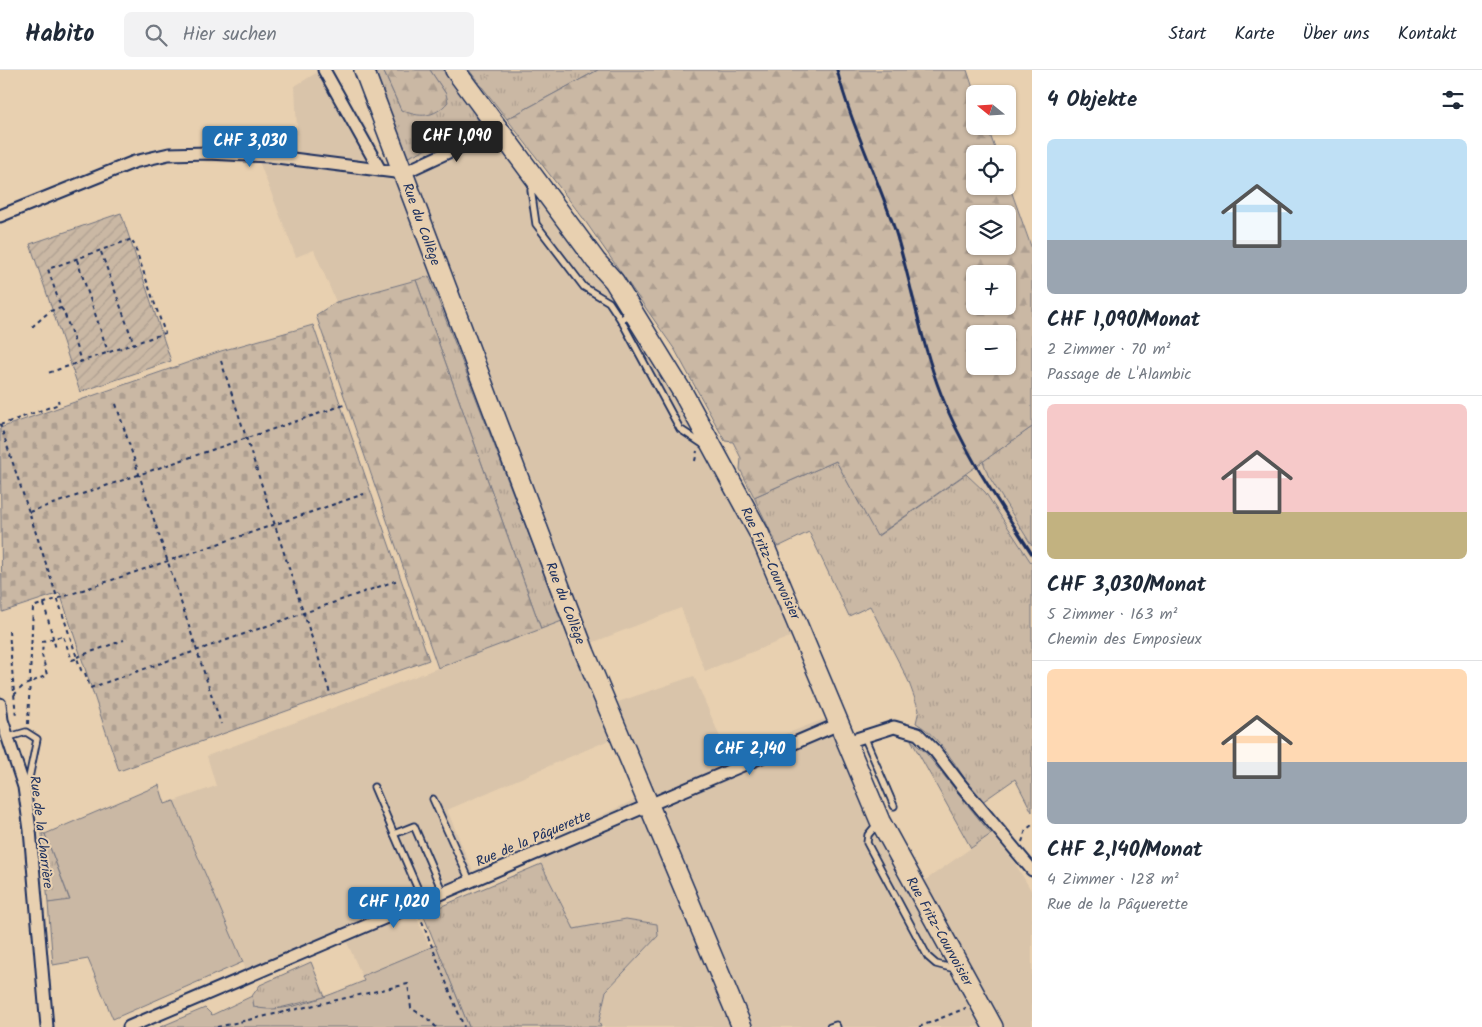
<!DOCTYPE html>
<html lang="de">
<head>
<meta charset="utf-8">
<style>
	:root { --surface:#fff; --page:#f2f2f3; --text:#1f2937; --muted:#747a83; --line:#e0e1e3; --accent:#1f6fb2 }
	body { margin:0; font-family:Kalam,sans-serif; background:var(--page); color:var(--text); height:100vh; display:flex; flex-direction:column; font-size:19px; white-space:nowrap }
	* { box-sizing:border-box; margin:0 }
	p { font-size:16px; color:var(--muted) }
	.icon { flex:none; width:28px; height:28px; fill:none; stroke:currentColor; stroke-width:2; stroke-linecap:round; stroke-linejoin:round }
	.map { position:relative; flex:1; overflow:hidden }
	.drawer { display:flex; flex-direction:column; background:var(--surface); width:450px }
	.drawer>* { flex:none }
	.needle { width:32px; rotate:288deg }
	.controls { position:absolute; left:966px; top:15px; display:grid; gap:10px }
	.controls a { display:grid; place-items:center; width:50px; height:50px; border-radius:8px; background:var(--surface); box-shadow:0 1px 4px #0004; font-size:25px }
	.price { position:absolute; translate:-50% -42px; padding:0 11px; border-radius:5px; background:var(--accent); color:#fff; font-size:16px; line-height:32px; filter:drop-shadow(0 1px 2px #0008) }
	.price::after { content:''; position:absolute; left:50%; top:30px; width:15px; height:11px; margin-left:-8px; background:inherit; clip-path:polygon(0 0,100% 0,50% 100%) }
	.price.on { background:#222; color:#fff }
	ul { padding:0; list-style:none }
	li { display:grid; align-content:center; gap:10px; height:265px; padding:0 15px }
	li+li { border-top:1px solid var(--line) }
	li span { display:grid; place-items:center; height:155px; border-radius:8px; color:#555 }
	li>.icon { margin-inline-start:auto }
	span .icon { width:90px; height:90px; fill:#fffc; stroke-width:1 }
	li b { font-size:21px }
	h2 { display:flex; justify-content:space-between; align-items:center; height:60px; padding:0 15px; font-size:21px }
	header { display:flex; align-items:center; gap:30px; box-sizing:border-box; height:70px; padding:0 25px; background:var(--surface); border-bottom:1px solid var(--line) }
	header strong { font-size:24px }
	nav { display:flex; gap:28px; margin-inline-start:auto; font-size:18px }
	.search { width:350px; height:45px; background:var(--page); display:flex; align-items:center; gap:12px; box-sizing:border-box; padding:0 18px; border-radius:8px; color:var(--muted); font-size:19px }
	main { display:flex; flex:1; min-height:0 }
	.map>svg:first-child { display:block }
	.built { fill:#d9c4aa }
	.grass { fill:url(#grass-tufts); stroke:#727481 }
	.forest { fill:url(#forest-firs); stroke:#727481; fill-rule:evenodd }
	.cemetery { fill:url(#cemetery-stones); stroke:#727481 }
	.garden { fill:url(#garden-furrows); stroke:#727481 }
	.pitch { fill:#cab8a4; stroke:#727481 }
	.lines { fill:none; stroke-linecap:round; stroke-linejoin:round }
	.lane-casing { stroke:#1b2f5e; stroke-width:9 }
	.street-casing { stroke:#1b2f5e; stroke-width:15 }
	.primary-casing { stroke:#1b2f5e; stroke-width:22 }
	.path { stroke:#1b2f5e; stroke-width:2; stroke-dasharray:4 4; stroke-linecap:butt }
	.lane { stroke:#e8d0b0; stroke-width:5.5 }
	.street { stroke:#e8d0b0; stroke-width:11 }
	.primary { stroke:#e8d0b0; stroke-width:19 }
	.rail { stroke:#1b2f5e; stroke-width:3 }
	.labels { text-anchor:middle; stroke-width:4; stroke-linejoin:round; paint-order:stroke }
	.street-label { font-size:14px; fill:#1b2f5e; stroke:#e8d0b0 }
</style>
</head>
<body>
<header>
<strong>Habito</strong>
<div class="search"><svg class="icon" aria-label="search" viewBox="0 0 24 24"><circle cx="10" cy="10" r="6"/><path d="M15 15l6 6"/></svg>Hier suchen</div>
<nav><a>Start</a><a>Karte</a><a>Über uns</a><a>Kontakt</a></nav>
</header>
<main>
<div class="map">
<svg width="1032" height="957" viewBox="0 0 1032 957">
	<defs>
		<pattern id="grass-tufts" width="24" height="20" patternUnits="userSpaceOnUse" patternTransform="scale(1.25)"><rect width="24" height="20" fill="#cab8a4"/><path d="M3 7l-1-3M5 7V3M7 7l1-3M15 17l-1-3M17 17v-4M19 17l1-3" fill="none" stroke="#ad9e90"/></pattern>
		<pattern id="forest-firs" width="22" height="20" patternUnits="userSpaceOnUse" patternTransform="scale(1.25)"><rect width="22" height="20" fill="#cab8a4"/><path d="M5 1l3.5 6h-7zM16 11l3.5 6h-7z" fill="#ad9e90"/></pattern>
		<pattern id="cemetery-stones" width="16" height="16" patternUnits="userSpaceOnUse" patternTransform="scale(1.25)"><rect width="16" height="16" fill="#cab8a4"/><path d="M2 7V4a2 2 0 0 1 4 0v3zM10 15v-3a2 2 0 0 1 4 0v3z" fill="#ad9e90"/></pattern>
		<pattern id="garden-furrows" width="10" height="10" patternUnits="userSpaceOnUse" patternTransform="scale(1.25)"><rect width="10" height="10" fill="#cab8a4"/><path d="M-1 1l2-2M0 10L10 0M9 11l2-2" fill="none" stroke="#ad9e90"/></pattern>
	</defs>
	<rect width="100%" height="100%" fill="#e8d0b0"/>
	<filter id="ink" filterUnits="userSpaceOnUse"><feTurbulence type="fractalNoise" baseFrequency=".02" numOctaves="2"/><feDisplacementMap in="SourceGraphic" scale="10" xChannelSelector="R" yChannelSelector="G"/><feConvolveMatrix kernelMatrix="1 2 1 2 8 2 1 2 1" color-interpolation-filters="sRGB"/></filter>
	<g filter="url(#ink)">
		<g class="built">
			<path d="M 321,0 L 332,0 L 389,96 L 484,53 L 619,230 L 698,365 L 749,468 L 762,485 L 797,564 L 705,601 L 681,538 L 589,574 L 615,633 L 694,606 L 728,686 L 830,647 L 910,821 L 991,764 L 1012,788 L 1032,822 L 1032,957 L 601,957 L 599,952 L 606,921 L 658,866 L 626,849 L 574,859 L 533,778 L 636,729 L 609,670 L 447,740 L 473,802 L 409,830 L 430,878 L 362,906 L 341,859 L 246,900 L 174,731 L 216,716 L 207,686 L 561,551 L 429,206 L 336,232 L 314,180 L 296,187 L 255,81 L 298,83 L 295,16 Z"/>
			<path d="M 983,391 L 988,406 L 1032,476 L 1032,494 L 985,422 L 966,404 Z"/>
		</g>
		<g class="grass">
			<path d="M 371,0 L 383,0 L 401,40 L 446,24 L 430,0 L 443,0 C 455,15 479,37 478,56 L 404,89 Z"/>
			<path d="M 469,0 L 598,0 L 507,49 Z"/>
			<path d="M 429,206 L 562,551 L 541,559 L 416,210 Z"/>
			<path d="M 1032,357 L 1032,476 L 988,405 L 983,391 Z"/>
			<path d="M 836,391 L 878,466 L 966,404 L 985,422 L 1032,494 L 1032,742 L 1015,709 L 982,732 C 960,706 945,670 916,653 L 919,640 L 908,610 L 870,536 L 849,546 L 809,462 L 778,477 L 754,427 Z"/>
			<path d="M 911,670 L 925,682 L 991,764 L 971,778 Z"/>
			<path d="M 42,763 L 45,764 L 70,831 L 48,833 Z"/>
			<path d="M 541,794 L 574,859 L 626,849 L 657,854 L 658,866 L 606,921 L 599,952 L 601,957 L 469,957 L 423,844 Z"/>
			<path d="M 311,892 L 325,927 L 267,941 L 254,937 L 252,926 L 260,915 Z"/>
		</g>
		<g class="forest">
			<path d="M 383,0 L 430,0 L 446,24 L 448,32 C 434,48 420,48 401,40 Z"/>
			<path d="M 598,0 L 967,0 L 975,24 L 975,56 L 987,56 L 997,84 L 975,84 L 975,116 L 1008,116 L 1008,112 L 1032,179 L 1032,357 L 877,466 L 836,391 L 754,427 L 740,399 L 741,388 L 733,372 L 725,371 L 675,280 L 583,148 L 507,49 ZM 975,144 L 1008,144 L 1008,176 L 975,176 ZM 975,204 L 1008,204 L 1008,236 L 975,236 ZM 975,264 L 1008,264 L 1008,296 L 975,296 Z"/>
			<path d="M 416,210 L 541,559 L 438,598 L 316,245 L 336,232 Z"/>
		</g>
		<path class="cemetery" d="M 313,255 L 429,590 L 119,701 L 60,523 L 2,542 L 0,358 L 221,281 Z"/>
		<path class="garden" d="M 121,143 L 171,291 L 80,322 L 30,174 Z"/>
		<g class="pitch">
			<path d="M 159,715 L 165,734 L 174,731 L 243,892 L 113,949 L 88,889 L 53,895 L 48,833 L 70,830 L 45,764 Z"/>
			<path d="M 436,875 L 469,957 L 160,957 L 205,938 L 212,945 L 252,926 L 254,937 C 285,946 334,923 364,911 L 362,906 Z"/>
		</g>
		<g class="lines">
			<defs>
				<g id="lane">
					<path d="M 533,114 L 531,120 L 536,154 L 584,217 L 609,232 L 621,250"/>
					<path d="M 631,242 L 621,250 L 680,359 L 704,375"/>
					<path d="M 864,666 L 894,736"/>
					<path d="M 9,667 L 26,662 L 37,669 L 29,708 L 25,716"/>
					<path d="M 374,717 L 394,764"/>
					<path d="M 433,729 L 470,811"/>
					<path d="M 878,753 L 868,765 L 867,773 L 928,887 L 936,894 L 955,899"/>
					<path d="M 423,831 L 394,764 L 414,756 L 443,823"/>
					<path d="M 830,957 L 836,955 L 837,957"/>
				</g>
				<g id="street">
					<path d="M 324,0 L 380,100"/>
					<path d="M 0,146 L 134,92 L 169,84 L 208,83 L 269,86 L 403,103 L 498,59"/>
					<path d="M 0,634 L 2,650 L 24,717 L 30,760 L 47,957"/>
					<path d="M 847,672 L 894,657 L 918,664 L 935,681 L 961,715 L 1032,800"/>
					<path d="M 129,957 L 839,654"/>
				</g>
				<g id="primary">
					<path d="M 364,0 L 585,583 L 742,957"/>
					<path d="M 455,0 L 596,191 L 614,211 L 683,323 L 759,463 L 880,751 L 993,957"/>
				</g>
			</defs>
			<use href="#lane" class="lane-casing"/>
			<use href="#street" class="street-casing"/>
			<use href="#primary" class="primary-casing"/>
			<g class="path">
				<path d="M 101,182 L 134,274"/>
				<path d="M 77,190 L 108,282"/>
				<path d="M 61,238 L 64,242 L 81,291"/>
				<path d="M 32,257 L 50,241 L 61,238 L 48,199 L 132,169 L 165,263 L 48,303"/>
				<path d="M 221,291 L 330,623"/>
				<path d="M 116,334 L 221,654"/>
				<path d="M 0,354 L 81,600 L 85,603 L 90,618 L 398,510"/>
				<path d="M 0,355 L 59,334 L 58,330"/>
				<path d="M 695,391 L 697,381"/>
				<path d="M 29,442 L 344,335"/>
				<path d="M 44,534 L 56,579"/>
				<path d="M 9,561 L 16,648"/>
				<path d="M 77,587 L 124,570"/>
				<path d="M 14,625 L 23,616 L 47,605 L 42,585 L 43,571 L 63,566 L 72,590 L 78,588"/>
				<path d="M 28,654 L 33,537 L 364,424"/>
				<path d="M 1022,772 L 1026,760 L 1032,755"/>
				<path d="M 419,844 L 464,957"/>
				<path d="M 217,957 L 408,914 L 411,938 L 429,950 L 436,957"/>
				<path d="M 919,957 L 966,938"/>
			</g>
			<use href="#lane" class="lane"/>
			<use href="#street" class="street"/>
			<use href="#primary" class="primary"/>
			<path class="rail" d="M 837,0 C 851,55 877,106 895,160 C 912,214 920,270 941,324 C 963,381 999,432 1032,484"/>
		</g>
	</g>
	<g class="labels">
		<g class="street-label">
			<text transform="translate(422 154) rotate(70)" y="5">Rue du Collège</text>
			<text transform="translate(771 493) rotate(65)" y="5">Rue Fritz-Courvoisier</text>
			<text transform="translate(566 533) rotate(69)" y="5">Rue du Collège</text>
			<text transform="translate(42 762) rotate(83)" y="5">Rue de la Charrière</text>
			<text transform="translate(533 768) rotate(-23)" y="5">Rue de la Pâquerette</text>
			<text transform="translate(940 861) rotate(61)" y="5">Rue Fritz-Courvoisier</text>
		</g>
	</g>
</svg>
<div class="controls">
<a><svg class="needle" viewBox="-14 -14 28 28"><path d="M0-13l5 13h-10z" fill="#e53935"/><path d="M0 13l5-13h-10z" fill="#747a83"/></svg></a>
<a><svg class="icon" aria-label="locate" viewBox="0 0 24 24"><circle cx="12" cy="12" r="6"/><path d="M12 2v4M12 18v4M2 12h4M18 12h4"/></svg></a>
<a><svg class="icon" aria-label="layers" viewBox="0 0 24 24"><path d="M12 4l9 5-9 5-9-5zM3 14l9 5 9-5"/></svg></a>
<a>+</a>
<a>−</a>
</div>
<b class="price on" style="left:457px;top:93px">CHF 1,090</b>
<b class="price" style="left:250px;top:98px">CHF 3,030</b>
<b class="price" style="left:750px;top:706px">CHF 2,140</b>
<b class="price" style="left:394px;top:859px">CHF 1,020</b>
</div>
<section class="drawer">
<h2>4 Objekte<svg class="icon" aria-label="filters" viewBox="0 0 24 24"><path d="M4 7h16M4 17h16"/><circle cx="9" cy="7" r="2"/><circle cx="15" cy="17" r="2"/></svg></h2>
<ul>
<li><span style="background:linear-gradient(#bfe0f5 65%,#9aa5b1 0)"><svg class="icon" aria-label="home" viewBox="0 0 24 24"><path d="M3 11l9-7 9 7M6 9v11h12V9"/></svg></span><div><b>CHF 1,090/Monat</b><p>2 Zimmer · 70 m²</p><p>Passage de L'Alambic</p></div></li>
<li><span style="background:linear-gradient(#f6c9c9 70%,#c2b280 0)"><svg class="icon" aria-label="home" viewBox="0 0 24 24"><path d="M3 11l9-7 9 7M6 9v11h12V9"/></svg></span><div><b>CHF 3,030/Monat</b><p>5 Zimmer · 163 m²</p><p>Chemin des Emposieux</p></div></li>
<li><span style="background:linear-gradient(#ffd9b3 60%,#9aa5b1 0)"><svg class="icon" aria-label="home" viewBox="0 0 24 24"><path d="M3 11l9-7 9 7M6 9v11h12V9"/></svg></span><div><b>CHF 2,140/Monat</b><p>4 Zimmer · 128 m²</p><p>Rue de la Pâquerette</p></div></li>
</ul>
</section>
</main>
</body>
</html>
